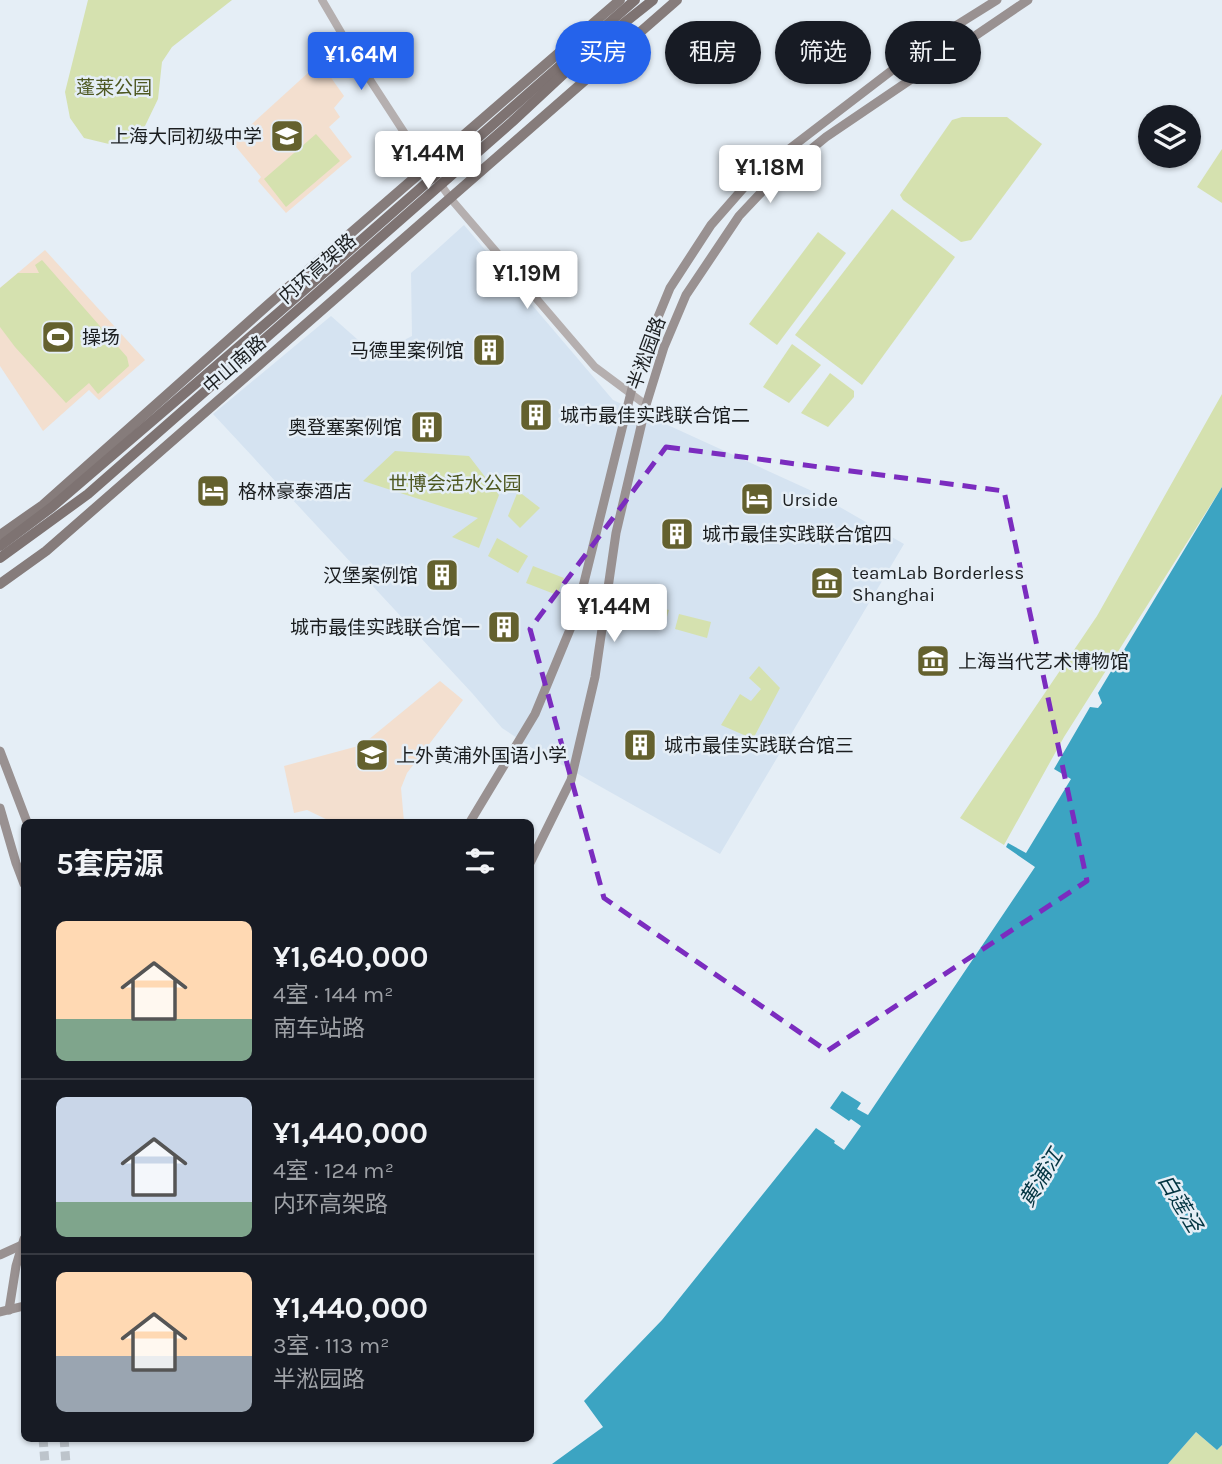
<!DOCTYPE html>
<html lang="zh">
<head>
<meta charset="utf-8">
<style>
	:root { --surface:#171b24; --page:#242831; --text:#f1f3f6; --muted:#9ea1a6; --line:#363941; --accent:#2563eb }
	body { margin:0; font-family:Karla,"Noto Sans SC",sans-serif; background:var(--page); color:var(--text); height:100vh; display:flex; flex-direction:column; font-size:26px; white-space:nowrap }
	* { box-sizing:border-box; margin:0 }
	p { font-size:23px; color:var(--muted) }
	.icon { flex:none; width:38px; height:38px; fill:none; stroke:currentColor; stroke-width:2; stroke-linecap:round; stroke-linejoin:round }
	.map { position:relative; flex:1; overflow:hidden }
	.panel { position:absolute; left:21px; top:819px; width:513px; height:623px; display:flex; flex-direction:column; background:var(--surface); border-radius:10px; box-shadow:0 2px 5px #0004 }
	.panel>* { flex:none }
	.guide { position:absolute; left:555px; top:21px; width:562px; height:63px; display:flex; gap:14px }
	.buttons { position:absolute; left:1138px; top:105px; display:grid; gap:14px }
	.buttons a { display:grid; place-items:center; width:63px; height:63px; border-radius:50%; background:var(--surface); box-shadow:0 2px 5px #0004; font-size:35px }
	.price { position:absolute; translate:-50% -60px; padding:0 16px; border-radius:7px; background:#fff; color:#222; font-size:23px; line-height:46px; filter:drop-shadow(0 2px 4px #0008) }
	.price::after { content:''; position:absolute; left:50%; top:42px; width:21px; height:16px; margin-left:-10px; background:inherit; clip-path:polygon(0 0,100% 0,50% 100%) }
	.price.on { background:var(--accent); color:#fff }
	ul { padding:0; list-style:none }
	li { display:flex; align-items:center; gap:21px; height:175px; padding:0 35px }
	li+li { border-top:2px solid var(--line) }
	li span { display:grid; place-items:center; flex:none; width:196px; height:140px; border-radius:10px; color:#555 }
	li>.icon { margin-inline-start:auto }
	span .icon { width:84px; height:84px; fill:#fffc; stroke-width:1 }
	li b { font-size:30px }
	h2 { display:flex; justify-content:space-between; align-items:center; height:84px; padding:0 35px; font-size:30px }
	.tag { padding:0 24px; border-radius:32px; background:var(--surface); box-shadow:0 2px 5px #0004; font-size:24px; line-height:63px }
	.tag.on { background:var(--accent); color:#fff }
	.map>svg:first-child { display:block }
	.built { fill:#d5e3f1 }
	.education { fill:#f3dfcf }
	.green { fill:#d5e1af }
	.water { fill:#3ca4c2 }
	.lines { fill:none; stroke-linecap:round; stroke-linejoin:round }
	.secondary-tunnel { stroke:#bdc4cb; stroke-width:9; stroke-dasharray:9 4.5; stroke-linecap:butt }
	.tertiary { stroke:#b5afaf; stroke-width:8 }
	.secondary { stroke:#999191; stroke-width:9 }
	.primary { stroke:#867c7b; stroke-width:10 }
	.trunk-bridge { stroke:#7e7372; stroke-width:10 }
	.marked { fill:none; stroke:#7b2cbf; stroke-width:5; stroke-dasharray:14 9; stroke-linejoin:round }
	.labels { text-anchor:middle; stroke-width:5; stroke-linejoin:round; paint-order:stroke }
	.park-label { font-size:19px; fill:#4e5821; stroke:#e5eef6 }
	.poi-label { font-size:19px; fill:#1b1e20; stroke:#e5eef6; text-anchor:start }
	.street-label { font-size:19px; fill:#1b1e20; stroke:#e5eef6 }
	.water-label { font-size:21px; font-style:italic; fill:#033441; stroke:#e5eef6 }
</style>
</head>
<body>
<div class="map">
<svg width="1222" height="1464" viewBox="0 0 1222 1464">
	<rect width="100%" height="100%" fill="#e5eef6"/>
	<path class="built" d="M 464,225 L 613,400 L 812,491 L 904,544 L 720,854 L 532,748 L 502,728 L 472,693 L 213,414 L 331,316 L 375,355 L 412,336 L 411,273 Z"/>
	<g class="education">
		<path d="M 320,62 L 344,96 L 334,108 L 340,117 L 329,127 L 352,157 L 286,213 L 258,181 L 261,177 L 232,142 Z"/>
		<path d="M 45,250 L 145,360 L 99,400 L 89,390 L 43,431 L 0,366 L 0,288 Z"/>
		<path d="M 440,681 L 463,700 L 407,773 L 401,788 L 404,822 L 332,822 L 307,810 L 294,813 L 284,766 L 362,745 Z"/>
	</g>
	<g class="green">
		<path d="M 88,0 L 232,0 L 172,47 L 162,62 L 158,99 L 145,126 L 134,136 L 113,145 L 84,138 L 70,118 L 65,92 Z"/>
		<path d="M 962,117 L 1007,117 L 1042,144 L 971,240 L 961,242 L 903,200 L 900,195 L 952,120 Z"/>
		<path d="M 316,134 L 340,161 L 286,207 L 264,179 Z"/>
		<path d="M 1222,149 L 1222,203 L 1197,187 Z"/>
		<path d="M 892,209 L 955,257 L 862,385 L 795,335 Z"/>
		<path d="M 818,232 L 846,253 L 777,345 L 749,324 Z"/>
		<path d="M 42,260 L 127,357 L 129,366 L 98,394 L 89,383 L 66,403 L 15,347 L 0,327 L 0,288 L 18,273 L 39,273 L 35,265 Z"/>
		<path d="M 792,344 L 821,365 L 789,403 L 763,387 Z"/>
		<path d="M 830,373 L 854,391 L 854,397 L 828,427 L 801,413 Z"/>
		<path d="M 1222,394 L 1222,487 L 1064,737 L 1004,845 L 960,818 L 1097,616 Z"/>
		<path d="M 395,451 L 469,456 L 499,495 L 479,548 L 452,537 L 478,518 L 363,481 Z"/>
		<path d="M 518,491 L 540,508 L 520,528 L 508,516 Z"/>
		<path d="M 497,538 L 528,556 L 518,573 L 488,556 Z"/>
		<path d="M 533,566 L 564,578 L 557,595 L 526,583 Z"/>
		<path d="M 637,602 L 669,610 L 664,627 L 631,618 Z"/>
		<path d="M 679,614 L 711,622 L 707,638 L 675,629 Z"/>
		<path d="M 759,666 L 780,688 L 753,739 L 721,725 L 740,694 L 751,701 L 761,689 L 749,678 Z"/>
		<path d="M 1196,1432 L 1217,1450 L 1222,1445 L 1222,1464 L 1168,1464 Z"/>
	</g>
	<path class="water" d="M 1222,487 L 1222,1445 L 1217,1450 L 1196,1432 L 1168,1464 L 552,1464 L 603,1427 L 584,1401 L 662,1320 L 816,1128 L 835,1141 L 834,1143 L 844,1150 L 861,1126 L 851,1119 L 849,1121 L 830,1108 L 842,1091 L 861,1103 L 857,1109 L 868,1115 L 1035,867 L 1006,847 L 1008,843 L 1026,853 L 1071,779 L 1054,769 L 1090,707 L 1098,708 L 1102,703 L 1098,693 Z"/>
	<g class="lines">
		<g class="secondary-tunnel">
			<path d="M 43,1438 L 45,1464"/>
			<path d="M 64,1438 L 66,1464"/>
		</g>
		<path class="tertiary" d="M 322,0 L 359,63 L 413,146 L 451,199 L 595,367 L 646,405"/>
		<g class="secondary">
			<path d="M 0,751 L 27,822"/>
			<path d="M 0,808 L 16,863 L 24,884"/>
			<path d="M 470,822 L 535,714 L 576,615 L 637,368 L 670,288 L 711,225 L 754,176 L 925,45 L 997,0"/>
			<path d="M 530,863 L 571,780 L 595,677 L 616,533 L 646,405 L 664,347 L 686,295 L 739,216 L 771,182 L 826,137 L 1028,0"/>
			<path d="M 0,1255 L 24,1244"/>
			<path d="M 9,1310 L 16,1266 L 24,1239"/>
			<path d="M 0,1312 L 24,1306"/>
		</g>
		<g class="primary">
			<path d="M 0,535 L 43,505 L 270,303 L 620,0"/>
			<path d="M 0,584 L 46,551 L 677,0"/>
		</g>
		<g class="trunk-bridge">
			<path d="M 0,546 L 52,507 L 278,313 L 635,0"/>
			<path d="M 0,558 L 88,494 L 512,122 L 585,54 L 653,0"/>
		</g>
	</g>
	<path class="marked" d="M 666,447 L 1004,491 L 1087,881 L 827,1051 L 604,898 L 530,629 Z"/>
	<defs>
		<symbol id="school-square" viewBox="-11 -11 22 22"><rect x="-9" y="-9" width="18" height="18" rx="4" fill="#64612e" stroke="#e5eef6"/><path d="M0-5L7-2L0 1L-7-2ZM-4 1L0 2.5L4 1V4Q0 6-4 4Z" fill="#fff"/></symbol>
		<symbol id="stadium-square" viewBox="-11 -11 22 22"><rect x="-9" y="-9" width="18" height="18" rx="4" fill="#64612e" stroke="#e5eef6"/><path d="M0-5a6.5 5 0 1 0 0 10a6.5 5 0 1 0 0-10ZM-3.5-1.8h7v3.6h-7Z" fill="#fff"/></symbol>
		<symbol id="building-square" viewBox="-11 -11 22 22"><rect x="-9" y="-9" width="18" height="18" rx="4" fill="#64612e" stroke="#e5eef6"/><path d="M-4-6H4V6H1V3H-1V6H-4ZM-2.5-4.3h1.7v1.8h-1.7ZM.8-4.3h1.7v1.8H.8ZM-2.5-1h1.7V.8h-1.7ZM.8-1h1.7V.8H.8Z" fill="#fff"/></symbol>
		<symbol id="hotel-square" viewBox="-11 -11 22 22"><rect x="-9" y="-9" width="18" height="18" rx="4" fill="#64612e" stroke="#e5eef6"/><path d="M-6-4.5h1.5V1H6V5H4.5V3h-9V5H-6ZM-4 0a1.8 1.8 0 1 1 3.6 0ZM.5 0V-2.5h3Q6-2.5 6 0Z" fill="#fff"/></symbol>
		<symbol id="museum-square" viewBox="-11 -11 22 22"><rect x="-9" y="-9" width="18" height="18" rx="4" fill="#64612e" stroke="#e5eef6"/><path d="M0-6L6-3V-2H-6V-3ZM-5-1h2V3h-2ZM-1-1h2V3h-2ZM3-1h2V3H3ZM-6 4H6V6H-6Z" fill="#fff"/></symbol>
	</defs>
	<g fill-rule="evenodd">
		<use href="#school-square" x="268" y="117" width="38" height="38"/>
		<use href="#stadium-square" x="39" y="318" width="38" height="38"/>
		<use href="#building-square" x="470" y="331" width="38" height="38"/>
		<use href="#building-square" x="517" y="396" width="38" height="38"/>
		<use href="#building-square" x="408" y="408" width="38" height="38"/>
		<use href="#hotel-square" x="194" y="472" width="38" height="38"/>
		<use href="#hotel-square" x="738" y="480" width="38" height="38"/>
		<use href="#building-square" x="658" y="515" width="38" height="38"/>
		<use href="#building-square" x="423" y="556" width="38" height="38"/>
		<use href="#museum-square" x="808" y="564" width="38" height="38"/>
		<use href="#building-square" x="485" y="608" width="38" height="38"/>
		<use href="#museum-square" x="914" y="642" width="38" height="38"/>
		<use href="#building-square" x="621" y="726" width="38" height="38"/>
		<use href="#school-square" x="353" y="736" width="38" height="38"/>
	</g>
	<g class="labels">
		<g class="park-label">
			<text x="114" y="94">蓬莱公园</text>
			<text x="455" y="490">世博会活水公园</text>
		</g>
		<g class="poi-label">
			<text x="262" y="143" text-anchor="end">上海大同初级中学</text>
			<text x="82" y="344">操场</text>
			<text x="464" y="357" text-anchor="end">马德里案例馆</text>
			<text x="560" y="422">城市最佳实践联合馆二</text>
			<text x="402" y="434" text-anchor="end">奥登塞案例馆</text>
			<text x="238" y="498">格林豪泰酒店</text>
			<text x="782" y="506">Urside</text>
			<text x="702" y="541">城市最佳实践联合馆四</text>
			<text x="852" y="579">teamLab Borderless<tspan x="852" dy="22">Shanghai</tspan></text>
			<text x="418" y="582" text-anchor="end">汉堡案例馆</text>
			<text x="480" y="634" text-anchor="end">城市最佳实践联合馆一</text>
			<text x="958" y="668">上海当代艺术博物馆</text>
			<text x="664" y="752">城市最佳实践联合馆三</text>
			<text x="396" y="762">上外黄浦外国语小学</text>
		</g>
		<g class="street-label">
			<text transform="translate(317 268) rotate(-41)" y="7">内环高架路</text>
			<text transform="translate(646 353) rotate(-70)" y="7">半淞园路</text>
			<text transform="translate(234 364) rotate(-41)" y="7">中山南路</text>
		</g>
		<g class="water-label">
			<text transform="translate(1041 1178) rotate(-59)" y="7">黄浦江</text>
			<text transform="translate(1180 1203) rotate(59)" y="7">白莲泾</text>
		</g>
	</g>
</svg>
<div class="buttons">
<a><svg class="icon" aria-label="layers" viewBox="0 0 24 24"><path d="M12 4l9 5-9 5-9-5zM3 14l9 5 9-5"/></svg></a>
</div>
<b class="price on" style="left:361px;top:92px">¥1.64M</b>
<b class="price" style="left:428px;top:191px">¥1.44M</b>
<b class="price" style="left:770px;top:205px">¥1.18M</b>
<b class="price" style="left:527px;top:311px">¥1.19M</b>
<b class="price" style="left:614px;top:644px">¥1.44M</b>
<div class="guide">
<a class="tag on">买房</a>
<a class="tag">租房</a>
<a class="tag">筛选</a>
<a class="tag">新上</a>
</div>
<section class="panel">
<h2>5套房源<svg class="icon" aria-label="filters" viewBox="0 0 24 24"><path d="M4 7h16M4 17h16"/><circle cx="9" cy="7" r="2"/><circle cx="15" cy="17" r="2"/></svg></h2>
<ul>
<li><span style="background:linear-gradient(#ffd9b3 70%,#7fa58c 0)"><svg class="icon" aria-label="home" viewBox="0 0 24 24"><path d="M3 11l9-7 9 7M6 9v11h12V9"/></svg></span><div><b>¥1,640,000</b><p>4室 · 144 m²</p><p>南车站路</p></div></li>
<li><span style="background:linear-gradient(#c9d6e8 75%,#7fa58c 0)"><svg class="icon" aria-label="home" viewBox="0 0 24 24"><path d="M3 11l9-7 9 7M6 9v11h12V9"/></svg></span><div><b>¥1,440,000</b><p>4室 · 124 m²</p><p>内环高架路</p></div></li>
<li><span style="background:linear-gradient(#ffd9b3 60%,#9aa5b1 0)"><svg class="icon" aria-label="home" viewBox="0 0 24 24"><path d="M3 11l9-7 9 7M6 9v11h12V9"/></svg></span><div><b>¥1,440,000</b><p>3室 · 113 m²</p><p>半淞园路</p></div></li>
</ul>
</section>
</div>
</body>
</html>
